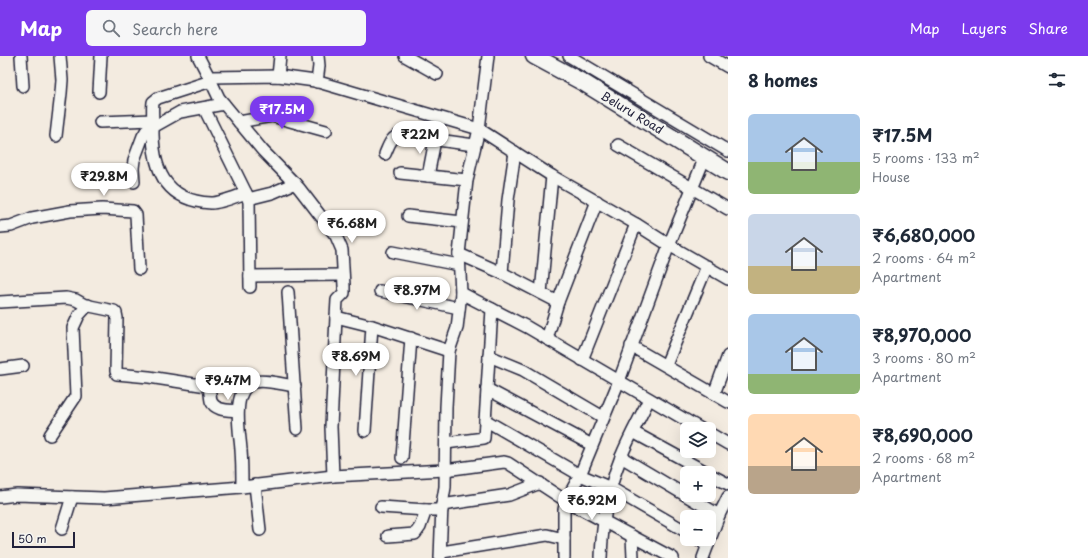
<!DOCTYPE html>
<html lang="en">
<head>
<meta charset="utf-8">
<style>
	:root { --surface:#fff; --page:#f6f6f7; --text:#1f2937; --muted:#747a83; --accent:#7c3aed }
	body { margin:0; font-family:"Playpen Sans",sans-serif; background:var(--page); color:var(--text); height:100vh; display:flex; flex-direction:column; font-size:15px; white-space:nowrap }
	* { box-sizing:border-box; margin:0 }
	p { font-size:13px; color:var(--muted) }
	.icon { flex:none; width:22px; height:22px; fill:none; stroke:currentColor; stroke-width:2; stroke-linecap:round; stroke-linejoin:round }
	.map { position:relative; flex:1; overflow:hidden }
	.sheet { display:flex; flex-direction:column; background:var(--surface); width:360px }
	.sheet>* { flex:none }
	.tools { position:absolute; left:680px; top:366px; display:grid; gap:8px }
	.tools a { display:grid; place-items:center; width:36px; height:36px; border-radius:6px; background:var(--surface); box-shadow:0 4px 16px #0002; font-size:20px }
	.scale { position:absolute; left:12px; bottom:10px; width:63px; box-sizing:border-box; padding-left:4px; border:2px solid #22223b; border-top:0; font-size:11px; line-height:14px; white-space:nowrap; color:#22223b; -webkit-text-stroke:3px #f6f6f2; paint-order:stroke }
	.price { position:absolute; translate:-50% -34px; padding:0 9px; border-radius:14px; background:#fff; color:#222; font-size:13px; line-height:26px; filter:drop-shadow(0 1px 2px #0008) }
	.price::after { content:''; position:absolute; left:50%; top:24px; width:12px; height:9px; margin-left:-6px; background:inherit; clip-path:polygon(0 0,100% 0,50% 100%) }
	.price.selected { background:var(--accent); color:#fff }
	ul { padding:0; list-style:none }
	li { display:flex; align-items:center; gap:12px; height:100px; padding:0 20px }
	li span { display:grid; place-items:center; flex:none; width:112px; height:80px; border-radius:6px; color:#555 }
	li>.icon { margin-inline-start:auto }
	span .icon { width:48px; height:48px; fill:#fffc; stroke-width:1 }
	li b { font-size:17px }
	h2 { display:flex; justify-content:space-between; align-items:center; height:48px; padding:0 20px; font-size:17px }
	header { display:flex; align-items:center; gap:24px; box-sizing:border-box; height:56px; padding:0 20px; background:var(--accent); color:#fff }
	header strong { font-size:19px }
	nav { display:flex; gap:22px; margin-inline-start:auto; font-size:14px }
	.search { width:280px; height:36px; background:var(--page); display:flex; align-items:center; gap:10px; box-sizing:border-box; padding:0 14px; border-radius:6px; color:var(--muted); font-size:15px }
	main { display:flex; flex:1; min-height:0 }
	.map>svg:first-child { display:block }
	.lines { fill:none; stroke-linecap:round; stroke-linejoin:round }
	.minor-casing { stroke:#22223b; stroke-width:14 }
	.highway-casing { stroke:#22223b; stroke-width:19 }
	.minor { stroke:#f6f6f2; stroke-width:11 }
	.highway { stroke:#f6f6f2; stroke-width:16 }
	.labels { text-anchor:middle; stroke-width:4; stroke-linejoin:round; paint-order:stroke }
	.street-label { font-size:12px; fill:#22223b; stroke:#f6f6f2 }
</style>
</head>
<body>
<header>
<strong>Map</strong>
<div class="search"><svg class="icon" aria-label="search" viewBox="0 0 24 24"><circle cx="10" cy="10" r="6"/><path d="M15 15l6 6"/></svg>Search here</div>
<nav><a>Map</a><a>Layers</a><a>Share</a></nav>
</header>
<main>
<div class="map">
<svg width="728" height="502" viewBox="0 0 728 502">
	<rect width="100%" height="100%" fill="#f3ebe0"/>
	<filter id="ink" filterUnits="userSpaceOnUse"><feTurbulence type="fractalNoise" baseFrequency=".025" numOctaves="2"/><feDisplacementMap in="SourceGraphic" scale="8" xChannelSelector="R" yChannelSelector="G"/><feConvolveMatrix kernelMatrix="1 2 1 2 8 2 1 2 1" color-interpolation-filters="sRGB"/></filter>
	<g filter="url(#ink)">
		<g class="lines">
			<defs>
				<g id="minor">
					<path d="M 21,0 L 23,30"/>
					<path d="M 198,0 L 209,21 L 219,42 L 263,95 L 299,132 L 336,180 L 342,194 L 344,230 L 344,237 L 337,244 L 336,261 L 331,371 L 333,420"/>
					<path d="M 405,0 L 437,18"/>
					<path d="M 569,0 L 728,95"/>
					<path d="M 709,0 L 728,11"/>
					<path d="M 278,20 L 280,0"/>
					<path d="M 209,21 L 278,20 L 315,25 L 479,73 L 552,120 L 636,168 L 669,189 L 728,223"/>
					<path d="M 211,25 L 158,42 L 153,46 C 152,53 153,62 153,70 C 152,111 164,145 211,147 C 221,147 237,140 246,137"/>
					<path d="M 317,26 L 319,10 L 318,0"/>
					<path d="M 99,36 L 101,0"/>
					<path d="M 204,52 L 247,139 L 249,144 L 250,231"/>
					<path d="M 100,66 L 153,64"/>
					<path d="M 239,66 L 272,60 L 326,75"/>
					<path d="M 56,80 L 61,37 L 62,24 L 60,0"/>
					<path d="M 618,89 L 728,153"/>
					<path d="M 385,98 C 389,89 391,80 402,79 L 474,89"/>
					<path d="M 400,117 L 467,124"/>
					<path d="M 428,120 L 435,84"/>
					<path d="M 134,126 L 133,112 L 134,104 L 143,80 L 146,75 L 180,56 L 224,48"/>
					<path d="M 248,143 L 272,137 L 295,127"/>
					<path d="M 408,160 L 462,166"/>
					<path d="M 0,171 L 11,170 L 32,162 L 70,155 L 102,153 L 133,155 L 136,159 L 139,213"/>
					<path d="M 393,196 L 459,209"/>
					<path d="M 459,198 L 502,217 L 558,246 L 597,145"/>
					<path d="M 502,217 L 508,144 L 515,96"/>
					<path d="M 250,220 L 343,219"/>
					<path d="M 380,235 L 459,252"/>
					<path d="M 288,236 L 297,373"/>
					<path d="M 461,237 L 527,271 L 701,373"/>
					<path d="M 541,237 L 552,120"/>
					<path d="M 0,246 L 66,242 L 76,244 L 85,249 L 114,255 L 116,257 L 117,262 L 116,315 L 117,318 L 149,321 L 207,330 L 209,331 C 210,335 210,340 211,345 C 215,355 229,354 238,355"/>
					<path d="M 336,261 L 372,270 L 449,295"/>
					<path d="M 547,283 L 558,246"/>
					<path d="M 631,290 L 728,346"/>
					<path d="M 489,300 L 523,314 L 603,361"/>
					<path d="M 582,304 L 636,168"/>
					<path d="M 666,309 L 707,210"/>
					<path d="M 0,313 L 23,310"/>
					<path d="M 487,333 L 592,389"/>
					<path d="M 714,338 L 728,300"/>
					<path d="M 485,364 L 580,419 L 611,432 L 687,476"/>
					<path d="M 365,375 L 372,270"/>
					<path d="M 633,376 L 708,417"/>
					<path d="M 709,377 L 728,388"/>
					<path d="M 50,379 L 76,340 L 73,272 L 79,259 L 88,249"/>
					<path d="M 446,387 L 484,382 L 492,253"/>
					<path d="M 621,401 L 719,459"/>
					<path d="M 402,402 L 411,282"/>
					<path d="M 709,418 L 728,428"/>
					<path d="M 255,429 L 260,474"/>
					<path d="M 242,431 C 242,418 242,406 241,394 C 240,376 230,332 255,326 C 265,323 284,329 295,330"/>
					<path d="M 0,441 L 17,439 L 104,442 L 242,431 L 333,420 L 445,414 L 504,406 L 508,407 L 566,445 L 673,502"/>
					<path d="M 442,449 L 509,439 L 540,427"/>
					<path d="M 381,451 L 426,454 L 442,454"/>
					<path d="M 62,473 L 72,441"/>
					<path d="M 388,480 L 415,478 L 420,471 L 426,454"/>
					<path d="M 632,480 L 633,502"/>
					<path d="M 698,483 L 708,489"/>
					<path d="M 442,496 L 547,479 L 564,483"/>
					<path d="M 440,502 L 442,449 L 445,431 L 446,351 L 449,295 L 457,272 L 461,237 L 459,198 L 467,124 L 479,73 L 488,0"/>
					<path d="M 564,502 L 564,454 L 566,445 L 580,419 L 619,325 L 669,189 L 705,101"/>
					<path d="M 601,502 C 602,468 608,433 621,401 C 629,381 640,362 649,343"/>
					<path d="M 703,502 L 719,459 L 728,441"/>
				</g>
				<path id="highway" d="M 534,0 L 584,27 L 728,116"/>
			</defs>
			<use href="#minor" class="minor-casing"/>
			<use href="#highway" class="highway-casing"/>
			<use href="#minor" class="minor"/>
			<use href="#highway" class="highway"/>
		</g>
	</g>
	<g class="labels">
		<g class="street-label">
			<text transform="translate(632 57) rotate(31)" y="4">Beluru Road</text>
		</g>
	</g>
</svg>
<div class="tools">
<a><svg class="icon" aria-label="layers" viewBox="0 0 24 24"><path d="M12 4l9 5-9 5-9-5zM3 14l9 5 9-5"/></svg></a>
<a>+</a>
<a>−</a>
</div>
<div class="scale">50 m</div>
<b class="price selected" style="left:282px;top:74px">₹17.5M</b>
<b class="price" style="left:420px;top:99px">₹22M</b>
<b class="price" style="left:104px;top:141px">₹29.8M</b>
<b class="price" style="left:352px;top:188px">₹6.68M</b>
<b class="price" style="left:417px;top:255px">₹8.97M</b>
<b class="price" style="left:356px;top:321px">₹8.69M</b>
<b class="price" style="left:228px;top:345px">₹9.47M</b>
<b class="price" style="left:592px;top:465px">₹6.92M</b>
</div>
<section class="sheet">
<h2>8 homes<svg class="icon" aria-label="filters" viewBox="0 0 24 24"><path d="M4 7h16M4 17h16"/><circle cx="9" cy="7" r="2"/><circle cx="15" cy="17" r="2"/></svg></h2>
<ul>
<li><span style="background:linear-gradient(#a9c7e8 60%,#8fb573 0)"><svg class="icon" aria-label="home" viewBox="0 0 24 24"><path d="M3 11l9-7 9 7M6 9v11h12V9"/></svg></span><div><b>₹17.5M</b><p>5 rooms · 133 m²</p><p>House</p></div></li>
<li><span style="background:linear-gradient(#c9d6e8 65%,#c2b280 0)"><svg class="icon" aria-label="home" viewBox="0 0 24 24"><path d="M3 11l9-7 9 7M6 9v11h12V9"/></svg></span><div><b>₹6,680,000</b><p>2 rooms · 64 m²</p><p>Apartment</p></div></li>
<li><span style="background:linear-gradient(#a9c7e8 75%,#8fb573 0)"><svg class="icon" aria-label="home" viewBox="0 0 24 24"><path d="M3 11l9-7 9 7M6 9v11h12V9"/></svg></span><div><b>₹8,970,000</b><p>3 rooms · 80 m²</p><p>Apartment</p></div></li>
<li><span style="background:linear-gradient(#ffd9b3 65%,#b9a48a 0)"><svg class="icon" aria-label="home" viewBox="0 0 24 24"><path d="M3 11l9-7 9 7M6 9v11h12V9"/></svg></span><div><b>₹8,690,000</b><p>2 rooms · 68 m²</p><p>Apartment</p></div></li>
</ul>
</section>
</main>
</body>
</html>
